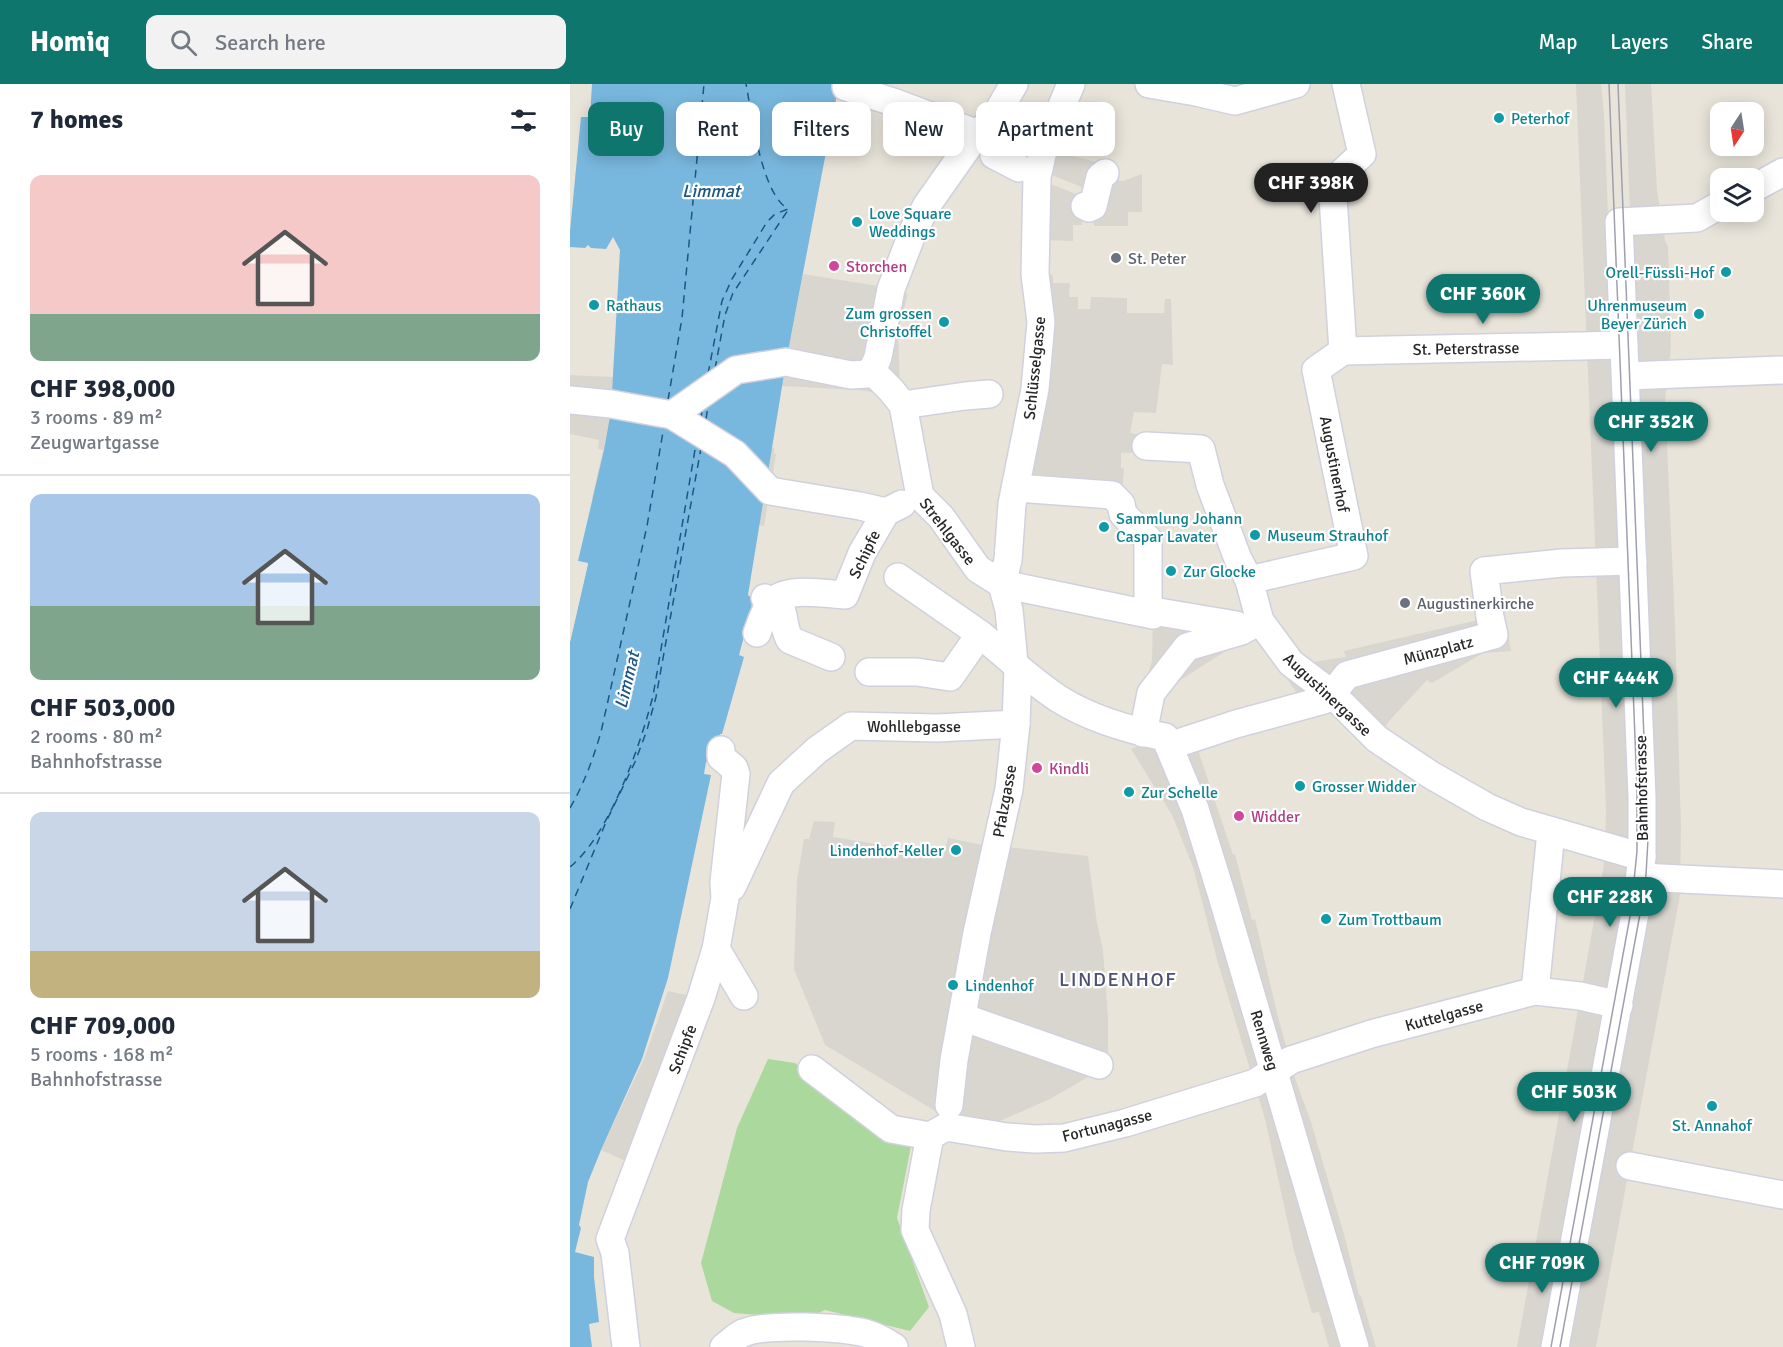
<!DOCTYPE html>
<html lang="en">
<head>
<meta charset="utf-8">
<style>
	:root { --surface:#fff; --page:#f2f2f3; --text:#1f2937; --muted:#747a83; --line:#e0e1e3; --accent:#0f766e }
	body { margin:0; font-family:Signika,sans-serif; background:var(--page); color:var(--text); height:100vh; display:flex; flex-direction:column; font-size:22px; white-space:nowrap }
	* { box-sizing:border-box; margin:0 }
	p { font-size:20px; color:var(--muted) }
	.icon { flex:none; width:33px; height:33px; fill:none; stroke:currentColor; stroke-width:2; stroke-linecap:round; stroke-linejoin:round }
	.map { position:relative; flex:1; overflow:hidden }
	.drawer { display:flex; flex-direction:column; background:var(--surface); width:570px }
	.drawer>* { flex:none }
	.top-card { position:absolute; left:18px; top:18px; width:570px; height:54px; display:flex; gap:12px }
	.needle { width:39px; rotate:192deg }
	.buttons { position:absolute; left:1140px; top:18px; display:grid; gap:12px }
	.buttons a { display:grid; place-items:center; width:54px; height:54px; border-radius:12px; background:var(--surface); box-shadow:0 3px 15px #0003; font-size:30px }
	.price { position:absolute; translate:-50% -51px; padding:0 14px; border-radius:21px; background:var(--accent); color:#fff; font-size:20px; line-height:39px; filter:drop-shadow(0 2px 3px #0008) }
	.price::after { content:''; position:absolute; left:50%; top:36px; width:18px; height:14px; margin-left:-9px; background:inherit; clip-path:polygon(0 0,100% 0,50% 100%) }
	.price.selected { background:#222; color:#fff }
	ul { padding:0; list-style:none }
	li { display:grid; align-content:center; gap:12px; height:318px; padding:0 30px }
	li+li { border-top:2px solid var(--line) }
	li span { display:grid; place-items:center; height:186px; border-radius:12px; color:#555 }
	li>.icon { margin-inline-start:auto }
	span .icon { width:108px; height:108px; fill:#fffc; stroke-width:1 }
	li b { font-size:26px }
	h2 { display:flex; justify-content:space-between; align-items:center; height:72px; padding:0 30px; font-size:26px }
	.pill { padding:0 21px; border-radius:12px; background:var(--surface); box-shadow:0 3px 15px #0003; font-size:21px; line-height:54px }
	.pill.selected { background:var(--accent); color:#fff }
	header { display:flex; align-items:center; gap:36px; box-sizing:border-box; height:84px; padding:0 30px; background:var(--accent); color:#fff }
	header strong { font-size:28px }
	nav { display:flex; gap:33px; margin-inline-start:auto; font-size:21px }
	.search { width:420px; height:54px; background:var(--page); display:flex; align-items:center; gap:15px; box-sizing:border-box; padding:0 21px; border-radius:12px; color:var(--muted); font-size:22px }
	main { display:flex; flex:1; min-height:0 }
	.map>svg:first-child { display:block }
	.green { fill:#abd89d }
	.plaza { fill:#d9d6d0 }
	.water { fill:#79b8de }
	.pier { fill:#e8e4da }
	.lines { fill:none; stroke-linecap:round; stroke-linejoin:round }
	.ferry { stroke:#1d5685; stroke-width:1.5; stroke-dasharray:8 6; stroke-linecap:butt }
	.street-casing { stroke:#d0d1de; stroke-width:30 }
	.street { stroke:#fff; stroke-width:27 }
	.tram { stroke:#9e9faf; stroke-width:1.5 }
	.culture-dot { fill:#0f9aa8; stroke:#fff; stroke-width:2 }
	.worship-dot { fill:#6b7280; stroke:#fff; stroke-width:2 }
	.hotel-dot { fill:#d1479c; stroke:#fff; stroke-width:2 }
	.labels { text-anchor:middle; stroke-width:4.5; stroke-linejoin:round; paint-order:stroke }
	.culture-label { font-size:16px; fill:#0d838f; stroke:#fff; text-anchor:start }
	.worship-label { font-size:16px; fill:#5b616d; stroke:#fff; text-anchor:start }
	.hotel-label { font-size:16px; fill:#b23c85; stroke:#fff; text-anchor:start }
	.street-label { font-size:16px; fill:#272727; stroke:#fff }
	.water-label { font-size:18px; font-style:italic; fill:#1d5685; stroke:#fff }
	.quarter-label { font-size:20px; letter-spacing:1.5px; fill:#4e5072; stroke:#fff }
</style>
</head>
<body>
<header>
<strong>Homiq</strong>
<div class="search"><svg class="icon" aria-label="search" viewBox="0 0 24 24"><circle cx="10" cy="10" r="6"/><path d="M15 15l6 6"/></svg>Search here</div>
<nav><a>Map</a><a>Layers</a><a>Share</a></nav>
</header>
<main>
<section class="drawer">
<h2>7 homes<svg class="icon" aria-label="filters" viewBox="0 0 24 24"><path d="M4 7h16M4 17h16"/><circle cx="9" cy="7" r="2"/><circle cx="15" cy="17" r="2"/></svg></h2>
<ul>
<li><span style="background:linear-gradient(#f6c9c9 75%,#7fa58c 0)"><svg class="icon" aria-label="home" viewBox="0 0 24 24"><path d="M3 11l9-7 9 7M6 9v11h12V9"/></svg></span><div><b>CHF 398,000</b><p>3 rooms · 89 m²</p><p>Zeugwartgasse</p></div></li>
<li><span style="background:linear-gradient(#a9c7e8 60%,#7fa58c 0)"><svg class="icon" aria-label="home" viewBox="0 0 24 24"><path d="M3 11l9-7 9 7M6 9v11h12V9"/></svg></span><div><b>CHF 503,000</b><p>2 rooms · 80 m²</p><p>Bahnhofstrasse</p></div></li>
<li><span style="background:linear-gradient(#c9d6e8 75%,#c2b280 0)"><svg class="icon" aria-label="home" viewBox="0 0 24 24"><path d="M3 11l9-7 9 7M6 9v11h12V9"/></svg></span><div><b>CHF 709,000</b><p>5 rooms · 168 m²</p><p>Bahnhofstrasse</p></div></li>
</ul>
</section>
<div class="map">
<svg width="1213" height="1263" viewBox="0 0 1213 1263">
	<rect width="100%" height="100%" fill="#e8e4da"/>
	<path class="green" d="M 198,975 L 225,979 L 293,1035 L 342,1057 L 327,1134 L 359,1223 L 340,1247 L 255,1226 L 235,1235 L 164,1229 L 142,1217 L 131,1179 L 167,1044 Z"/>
	<g class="plaza">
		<path d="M 1006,0 L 1031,0 L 1034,31 L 1059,654 L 1061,785 L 975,1263 L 947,1263 L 1033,787 L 1035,763 L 1036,725 Z"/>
		<path d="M 1055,0 L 1081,0 L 1087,106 L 1095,156 L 1098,163 L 1101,263 L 1095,317 L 1105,539 L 1111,743 L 1110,811 L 1026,1263 L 997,1263 L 1043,1006 L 1076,540 Z"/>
		<path d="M 489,68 L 537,81 L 535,94 L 553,97 L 572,90 L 572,128 L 558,128 L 558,142 L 524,142 L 524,131 L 512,131 L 512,141 L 503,141 L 503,157 L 471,156 L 476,98 L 506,110 L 510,123 L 514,104 L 479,90 Z"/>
		<path d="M 233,190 L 308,202 L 338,210 L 328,246 L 330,303 L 311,309 L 287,306 L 212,302 L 168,362 L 204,364 L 204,370 L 206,370 L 194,442 L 22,414 L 33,366 L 28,365 L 29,356 L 0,350 L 0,291 L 43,293 L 44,276 L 82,282 L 221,252 Z"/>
		<path d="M 474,190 L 483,191 L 483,199 L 500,199 L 499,213 L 508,213 L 508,225 L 520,225 L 521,213 L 557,214 L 557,229 L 594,229 L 595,215 L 601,215 L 603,281 L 592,280 L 586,329 L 564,328 L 560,349 L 577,352 L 576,368 L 551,369 L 551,384 L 554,385 L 551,420 L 450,412 Z"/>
		<path d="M 583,527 L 676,554 L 601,602 L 573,607 L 582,577 Z"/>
		<path d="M 934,530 L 941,567 L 913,569 L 862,599 L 857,596 L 819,637 L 807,655 L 754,616 L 728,611 L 711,586 L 729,580 L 776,573 L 774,567 Z"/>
		<path d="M 595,653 L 624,654 L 663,771 L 665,770 L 682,836 L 685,835 L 707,929 L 725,994 L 741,1038 L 775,1154 L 789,1211 L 791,1212 L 806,1263 L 759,1263 L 749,1228 L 742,1229 L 724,1167 L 695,1035 L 648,879 L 623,783 L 602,731 L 561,665 Z"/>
		<path d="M 244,737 L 265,738 L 263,753 L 374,771 L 378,754 L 412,761 L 395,846 L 437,763 L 518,772 L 527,839 L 533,866 L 538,933 L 538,975 L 532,985 L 480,1015 L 423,1040 L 372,1031 L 255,961 L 224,885 L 227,795 L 234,755 L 239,755 Z"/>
		<path d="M 98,907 L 131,914 L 67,1082 L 31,1066 L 74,975 Z"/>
	</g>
	<path class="water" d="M 22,0 L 269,0 L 216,278 L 178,511 L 183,515 L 181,525 L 187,528 L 176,545 L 169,571 L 174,573 L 152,650 L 150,650 L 143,679 L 136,678 L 134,690 L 141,691 L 98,894 L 72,975 L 31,1066 L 18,1098 L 9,1141 L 11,1144 L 5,1168 L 24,1173 L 24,1193 L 29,1238 L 19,1240 L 22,1263 L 0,1263 L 0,558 L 18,480 L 8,477 L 34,366 L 41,327 L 50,166 L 43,153 L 36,165 L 21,164 L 18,161 L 15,164 L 0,163 L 0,147 L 11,33 L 20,33 Z"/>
	<path class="pier" d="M 8,477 L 18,479 L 0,558 L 0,544 L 15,482 L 7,480 Z"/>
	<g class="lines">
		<g class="ferry">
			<path d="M 145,285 L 155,231 L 163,209 L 218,126"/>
			<path d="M 138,290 L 152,217 L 162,195 L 197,138 L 205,130 L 218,125 C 191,109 182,31 176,0"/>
			<path d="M 98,316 L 112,234 L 134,0"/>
			<path d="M 131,335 L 132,325"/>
			<path d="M 136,335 L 138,322"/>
			<path d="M 0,724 C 14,700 23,675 31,648 L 77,442 L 94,342"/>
			<path d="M 0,783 C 40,750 70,662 83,612 L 126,360"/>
			<path d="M 0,825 L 36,738 L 65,678 L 77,646 L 86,613 L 131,364"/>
		</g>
		<defs>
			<g id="street">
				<path d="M 501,0 L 473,67 L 467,93 L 465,190 L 471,238 L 465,305 L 442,420 L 438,476 L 432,500 L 439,526 L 444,579 L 448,584 C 461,594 475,606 489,615 C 521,635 559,646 595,653 L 625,725 L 652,812 L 785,1263"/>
				<path d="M 579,0 L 626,8 L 665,17 L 726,0"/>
				<path d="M 276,3 L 323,18 L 408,50"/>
				<path d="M 424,71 L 449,84"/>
				<path d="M 1184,104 L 1213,88"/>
				<path d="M 515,122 L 519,124 L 523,122 L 530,93 L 535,89"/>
				<path d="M 773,267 L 762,98 L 792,70 L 776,0"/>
				<path d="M 773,267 L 1054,261"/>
				<path d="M 301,286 L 321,306 L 333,321 L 350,412 L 371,433 L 408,485 L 432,500 L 583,531 L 583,527 L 666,541 L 671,547 L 690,537"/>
				<path d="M 1056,292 L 1213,286"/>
				<path d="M 0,316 L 41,320 L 102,331 L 166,286 L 216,278 L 281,291 L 297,290 L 304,283 L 308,273 L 321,205 L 344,145 L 357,121 L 402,57 L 426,31 L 444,0"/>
				<path d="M 333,321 L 395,312 L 419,310"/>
				<path d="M 102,331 L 165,370 L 200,407 L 290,422 L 316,428"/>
				<path d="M 576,362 L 631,365 L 640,401 L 668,475 L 679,496 L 690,537 L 721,579 L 762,610 L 807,655 L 861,691 L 917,723 L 951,738 L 1072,773"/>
				<path d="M 446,404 L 542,411 L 551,420 L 553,430 L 578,455 L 578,529"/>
				<path d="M 328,493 L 410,550 L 444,579"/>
				<path d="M 679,496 L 784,472 L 746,286 L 773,267"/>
				<path d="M 195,514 C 199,516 206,517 209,521 C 214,526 213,545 220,556 L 261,573"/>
				<path d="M 187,549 C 191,539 194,527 201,519 C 216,502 255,510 275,511 L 292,469 L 316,428 L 332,420"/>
				<path d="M 299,588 L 347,588 L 380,593 L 410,550"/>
				<path d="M 573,649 L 581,609 L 617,563 L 671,547"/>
				<path d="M 599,662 L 666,640 L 754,616 L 762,610 L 777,591 L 924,551 L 920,533 L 914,487 L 992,479 L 1063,477"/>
				<path d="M 1070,793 L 1213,800"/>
				<path d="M 162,803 L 211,699 L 247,666 L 281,642 L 367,644 L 446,640"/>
				<path d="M 146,865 L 174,912"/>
				<path d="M 965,907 L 981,748"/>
				<path d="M 392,933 L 529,981"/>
				<path d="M 242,985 L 321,1045 L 360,1052 L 376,1043 L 437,1053 L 465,1055 L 494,1054 L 555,1039 L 685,999 L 721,976 L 801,950 L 965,907 L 1010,912 L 1049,921"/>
				<path d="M 379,1021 L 384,976 L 407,849 L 439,705 L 446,640 L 448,584"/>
				<path d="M 360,1052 L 346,1126 L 345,1146 L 383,1230 L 391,1263"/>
				<path d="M 1060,1082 L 1213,1111"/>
				<path d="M 56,1263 L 45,1169 L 40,1155 L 131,914 L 146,865 L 155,814 L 154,798 L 166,690 L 164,684 L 151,673 L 151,666"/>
				<path d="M 154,1263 C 160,1259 166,1252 173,1249 C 197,1239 269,1243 295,1249 C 306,1252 315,1257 324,1263"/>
				<path d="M 985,1263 L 1065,829 L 1072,773 L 1072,713 L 1049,138 L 1127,134 L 1150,121"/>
			</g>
		</defs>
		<use href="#street" class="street-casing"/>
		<use href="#street" class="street"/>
		<g class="tram">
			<path d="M 981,1263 L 1061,827 L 1067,767 L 1067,704 L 1039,0"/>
			<path d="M 990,1263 L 1070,830 L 1076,791 L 1078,755 L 1048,0"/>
		</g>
	</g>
	<g class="culture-dot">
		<circle cx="929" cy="34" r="6"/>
		<circle cx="287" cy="138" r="6"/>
		<circle cx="1156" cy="188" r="6"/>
		<circle cx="24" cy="221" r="6"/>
		<circle cx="1129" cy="230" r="6"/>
		<circle cx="374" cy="238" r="6"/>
		<circle cx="534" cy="443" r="6"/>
		<circle cx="685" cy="451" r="6"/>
		<circle cx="601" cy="487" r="6"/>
		<circle cx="730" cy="702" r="6"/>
		<circle cx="559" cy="708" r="6"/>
		<circle cx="386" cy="766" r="6"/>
		<circle cx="756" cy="835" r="6"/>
		<circle cx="383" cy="901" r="6"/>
		<circle cx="1142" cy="1022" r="6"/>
	</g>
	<g class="worship-dot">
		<circle cx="546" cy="174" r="6"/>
		<circle cx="835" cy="519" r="6"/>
	</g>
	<g class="hotel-dot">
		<circle cx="264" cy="182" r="6"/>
		<circle cx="467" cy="684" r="6"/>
		<circle cx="669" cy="732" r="6"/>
	</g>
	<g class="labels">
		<g class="culture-label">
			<text x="941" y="40">Peterhof</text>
			<text x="299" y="135">Love Square<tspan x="299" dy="18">Weddings</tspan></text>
			<text x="1144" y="194" text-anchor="end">Orell-Füssli-Hof</text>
			<text x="36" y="227">Rathaus</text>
			<text x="1117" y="227" text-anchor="end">Uhrenmuseum<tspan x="1117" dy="18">Beyer Zürich</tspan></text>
			<text x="362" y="235" text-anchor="end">Zum grossen<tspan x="362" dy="18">Christoffel</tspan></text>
			<text x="546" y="440">Sammlung Johann<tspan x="546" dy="18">Caspar Lavater</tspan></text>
			<text x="697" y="457">Museum Strauhof</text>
			<text x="613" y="493">Zur Glocke</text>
			<text x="742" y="708">Grosser Widder</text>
			<text x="571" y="714">Zur Schelle</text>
			<text x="374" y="772" text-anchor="end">Lindenhof-Keller</text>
			<text x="768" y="841">Zum Trottbaum</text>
			<text x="395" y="907">Lindenhof</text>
			<text x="1142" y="1047" text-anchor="middle">St. Annahof</text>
		</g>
		<g class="worship-label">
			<text x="558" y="180">St. Peter</text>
			<text x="847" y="525">Augustinerkirche</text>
		</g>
		<g class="hotel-label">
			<text x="276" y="188">Storchen</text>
			<text x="479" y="690">Kindli</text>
			<text x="681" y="738">Widder</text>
		</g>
		<g class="street-label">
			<text transform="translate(896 264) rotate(-1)" y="6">St. Peterstrasse</text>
			<text transform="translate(464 284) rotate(-84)" y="6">Schlüsselgasse</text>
			<text transform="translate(765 380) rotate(79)" y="6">Augustinerhof</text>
			<text transform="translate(378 447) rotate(52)" y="6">Strehlgasse</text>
			<text transform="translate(294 470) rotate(-64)" y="6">Schipfe</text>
			<text transform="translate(868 566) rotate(-15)" y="6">Münzplatz</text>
			<text transform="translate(758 610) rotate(43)" y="6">Augustinergasse</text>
			<text x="344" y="648">Wohllebgasse</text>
			<text transform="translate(1071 704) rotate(-91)" y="6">Bahnhofstrasse</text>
			<text transform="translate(434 717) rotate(-80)" y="6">Pfalzgasse</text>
			<text transform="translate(874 931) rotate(-15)" y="6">Kuttelgasse</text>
			<text transform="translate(695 956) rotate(73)" y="6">Rennweg</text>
			<text transform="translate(112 965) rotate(-69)" y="6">Schipfe</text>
			<text transform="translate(537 1041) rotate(-14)" y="6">Fortunagasse</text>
		</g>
		<g class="water-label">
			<text x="141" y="113">Limmat</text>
			<text transform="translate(57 596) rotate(-77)" y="6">Limmat</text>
		</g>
		<g class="quarter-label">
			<text x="548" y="902">LINDENHOF</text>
		</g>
	</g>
</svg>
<div class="buttons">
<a><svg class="needle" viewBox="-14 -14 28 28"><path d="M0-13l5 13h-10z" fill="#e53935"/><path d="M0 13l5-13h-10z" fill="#747a83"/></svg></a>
<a><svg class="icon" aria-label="layers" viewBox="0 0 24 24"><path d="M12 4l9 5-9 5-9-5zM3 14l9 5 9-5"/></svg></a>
</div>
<b class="price selected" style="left:741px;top:130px">CHF 398K</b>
<b class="price" style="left:913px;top:241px">CHF 360K</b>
<b class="price" style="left:1081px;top:369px">CHF 352K</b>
<b class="price" style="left:1046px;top:625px">CHF 444K</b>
<b class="price" style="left:1040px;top:844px">CHF 228K</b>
<b class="price" style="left:1004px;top:1039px">CHF 503K</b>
<b class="price" style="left:972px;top:1210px">CHF 709K</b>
<div class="top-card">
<a class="pill selected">Buy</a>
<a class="pill">Rent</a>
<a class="pill">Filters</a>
<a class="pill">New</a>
<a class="pill">Apartment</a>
</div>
</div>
</main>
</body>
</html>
